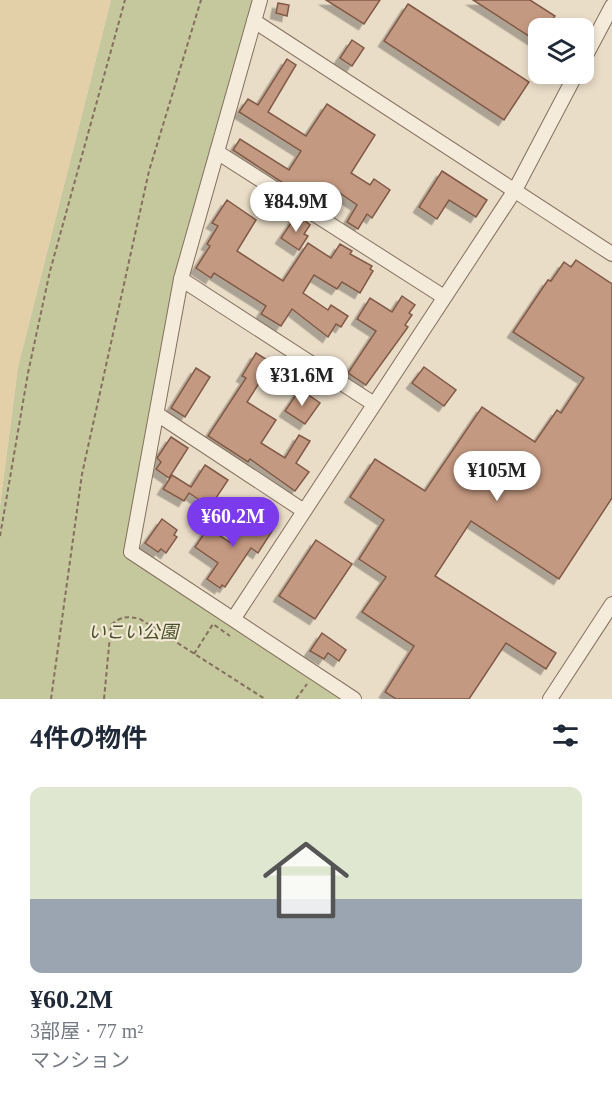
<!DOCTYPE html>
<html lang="ja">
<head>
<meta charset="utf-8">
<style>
	:root { --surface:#fff; --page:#f6f6f7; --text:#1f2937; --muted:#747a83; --accent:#7c3aed }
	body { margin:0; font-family:"Times New Roman","Noto Sans JP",serif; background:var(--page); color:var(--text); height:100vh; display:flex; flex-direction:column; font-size:22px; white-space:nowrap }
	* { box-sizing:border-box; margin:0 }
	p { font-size:20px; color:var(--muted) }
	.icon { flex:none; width:33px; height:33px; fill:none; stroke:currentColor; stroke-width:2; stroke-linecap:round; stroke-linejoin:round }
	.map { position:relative; height:699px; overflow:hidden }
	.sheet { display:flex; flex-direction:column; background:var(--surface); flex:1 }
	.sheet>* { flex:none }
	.fabs { position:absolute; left:528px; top:18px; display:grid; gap:12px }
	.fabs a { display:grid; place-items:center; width:66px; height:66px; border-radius:12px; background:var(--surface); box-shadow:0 3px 9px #0003; font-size:30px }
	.price { position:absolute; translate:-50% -51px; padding:0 14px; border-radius:21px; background:#fff; color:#222; font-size:20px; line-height:39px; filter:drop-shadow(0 2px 3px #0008) }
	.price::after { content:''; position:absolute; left:50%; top:36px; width:18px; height:14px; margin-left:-9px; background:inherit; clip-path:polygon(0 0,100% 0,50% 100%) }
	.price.current { background:var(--accent); color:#fff }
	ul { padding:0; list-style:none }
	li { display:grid; align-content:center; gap:12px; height:318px; padding:0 30px }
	li span { display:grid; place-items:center; height:186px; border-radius:12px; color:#555 }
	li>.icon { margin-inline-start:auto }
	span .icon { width:108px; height:108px; fill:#fffc; stroke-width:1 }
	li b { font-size:26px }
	h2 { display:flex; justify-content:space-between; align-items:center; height:72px; padding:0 30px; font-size:26px }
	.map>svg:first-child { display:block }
	.green { fill:#c5c79c }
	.sand { fill:#e3cfa8 }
	.building { fill:#c49981; stroke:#805a47; stroke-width:1.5; filter:url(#shadow) }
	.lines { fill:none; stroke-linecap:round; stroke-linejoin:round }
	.minor-casing { stroke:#84705f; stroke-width:16 }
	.path { stroke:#84705f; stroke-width:2; stroke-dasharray:4.5 3; stroke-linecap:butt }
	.minor { stroke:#f5ebda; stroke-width:14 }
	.labels { text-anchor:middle; stroke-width:4.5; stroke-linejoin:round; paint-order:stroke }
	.park-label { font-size:18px; font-style:italic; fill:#495029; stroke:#f2e8d6 }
</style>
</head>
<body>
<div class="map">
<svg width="612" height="699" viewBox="0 0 612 699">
	<defs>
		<filter id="shadow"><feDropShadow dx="-5.5" dy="5.5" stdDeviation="0" flood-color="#0004"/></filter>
	</defs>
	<rect width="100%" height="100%" fill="#eaddc8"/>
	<path class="green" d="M 111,0 L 260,0 L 181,280 L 131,551 L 354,699 L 0,699 L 0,506 L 18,367 Z"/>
	<path class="sand" d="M 0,0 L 111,0 L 18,367 L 0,506 Z"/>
	<g class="building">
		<path d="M 326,0 L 380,0 L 364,24 Z"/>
		<path d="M 473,0 L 530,0 L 555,16 L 546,28 L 538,28 L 538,42 Z"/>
		<path d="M 278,3 L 289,5 L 287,16 L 276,13 Z"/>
		<path d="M 408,4 L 529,82 L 504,120 L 384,41 Z"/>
		<path d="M 352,40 L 364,48 L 352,66 L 340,58 Z"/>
		<path d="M 287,59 L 296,65 L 268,112 L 306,136 L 327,104 L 375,135 L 351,173 L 370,185 L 374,179 L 390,190 L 372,218 L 367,214 L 358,229 L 347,222 L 357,205 L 331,187 L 318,206 L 233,150 L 240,139 L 289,170 L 301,151 L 239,112 L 248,99 L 258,105 Z"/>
		<path d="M 442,171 L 487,200 L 476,217 L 449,200 L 437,219 L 419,207 Z"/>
		<path d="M 227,200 L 256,220 L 237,251 L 283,281 L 308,243 L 331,258 L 340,244 L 352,251 L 350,254 L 372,266 L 370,269 L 373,271 L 360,293 L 342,282 L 337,289 L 314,275 L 303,293 L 328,310 L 331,305 L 348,316 L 341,327 L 336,324 L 328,337 L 292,309 L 281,326 L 261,314 L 266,306 L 214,273 L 211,278 L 196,268 L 210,246 L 207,244 L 218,226 L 212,223 Z"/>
		<path d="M 297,214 L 310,225 L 304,234 L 308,236 L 299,250 L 281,238 Z"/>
		<path d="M 576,260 L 612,284 L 612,498 L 559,579 L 471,521 L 435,576 L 556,653 L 546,669 L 506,643 L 469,699 L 396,699 L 385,692 L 414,646 L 362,612 L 386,577 L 359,559 L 384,520 L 350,497 L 375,459 L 425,491 L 482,407 L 535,442 L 557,410 L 561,413 L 584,378 L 513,332 L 548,280 L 551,281 L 564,262 L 571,267 Z"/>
		<path d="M 402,296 L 415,305 L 409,313 L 412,315 L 405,325 L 408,327 L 366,385 L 348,373 L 376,331 L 357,319 L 370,298 L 392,312 Z"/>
		<path d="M 256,353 L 272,363 L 247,402 L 276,420 L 261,443 L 285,458 L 299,435 L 310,441 L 296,463 L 309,472 L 295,491 L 250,459 L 248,462 L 208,436 L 246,378 L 242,376 Z"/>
		<path d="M 424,367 L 456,390 L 444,406 L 412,383 Z"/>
		<path d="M 196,368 L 210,377 L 185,417 L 171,408 Z"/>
		<path d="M 300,389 L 320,403 L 305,424 L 285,411 Z"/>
		<path d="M 171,437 L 188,448 L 169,478 L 156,469 L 161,462 L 157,458 Z"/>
		<path d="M 205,465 L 228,480 L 210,507 L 189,493 L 184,501 L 163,489 L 172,475 L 191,487 Z"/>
		<path d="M 250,513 L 274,528 L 258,553 L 251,548 L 225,587 L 222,585 L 220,588 L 207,579 L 218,563 L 195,547 L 208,528 L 231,543 Z"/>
		<path d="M 162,519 L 177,530 L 174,535 L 177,537 L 166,553 L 161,549 L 158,552 L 145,543 Z"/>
		<path d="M 316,540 L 352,564 L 315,619 L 279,596 Z"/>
		<path d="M 322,633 L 346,650 L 339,661 L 328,653 L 324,659 L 310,651 Z"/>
	</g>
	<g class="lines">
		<defs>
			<g id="minor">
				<path d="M 260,0 L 181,279 L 131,552 L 354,699"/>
				<path d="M 254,21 L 612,254"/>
				<path d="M 584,59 L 612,6"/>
				<path d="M 217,152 L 444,297"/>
				<path d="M 181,279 L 374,404"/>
				<path d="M 157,414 L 304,511"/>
				<path d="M 234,618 L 515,190 L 576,74"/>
				<path d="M 550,699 L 612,604"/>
			</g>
		</defs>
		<use href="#minor" class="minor-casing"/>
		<g class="path">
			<path d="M 0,536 L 28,373 L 50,271 L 125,0"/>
			<path d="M 194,654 L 213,624 L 230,636"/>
			<path d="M 51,699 L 82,474 L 149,171 L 201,0"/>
			<path d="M 104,699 L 111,625 C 121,616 128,616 140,619 L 265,699"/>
			<path d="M 296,699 L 307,684"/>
		</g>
		<use href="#minor" class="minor"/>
	</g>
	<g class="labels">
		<g class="park-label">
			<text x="133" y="638">いこい公園</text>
		</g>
	</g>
</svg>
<div class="fabs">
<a><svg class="icon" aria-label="layers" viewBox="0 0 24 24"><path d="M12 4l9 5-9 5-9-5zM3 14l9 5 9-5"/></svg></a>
</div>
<b class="price" style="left:296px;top:233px">¥84.9M</b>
<b class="price" style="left:302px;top:407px">¥31.6M</b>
<b class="price" style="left:497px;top:502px">¥105M</b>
<b class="price current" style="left:233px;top:548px">¥60.2M</b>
</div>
<section class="sheet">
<h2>4件の物件<svg class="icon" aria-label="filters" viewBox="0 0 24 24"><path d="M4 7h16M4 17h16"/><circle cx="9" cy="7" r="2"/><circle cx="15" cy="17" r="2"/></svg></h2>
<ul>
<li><span style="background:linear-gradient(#dfe7d0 60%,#9aa5b1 0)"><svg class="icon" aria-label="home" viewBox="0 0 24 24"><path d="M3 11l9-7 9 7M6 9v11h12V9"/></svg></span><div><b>¥60.2M</b><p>3部屋 · 77 m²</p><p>マンション</p></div></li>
</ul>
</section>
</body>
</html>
